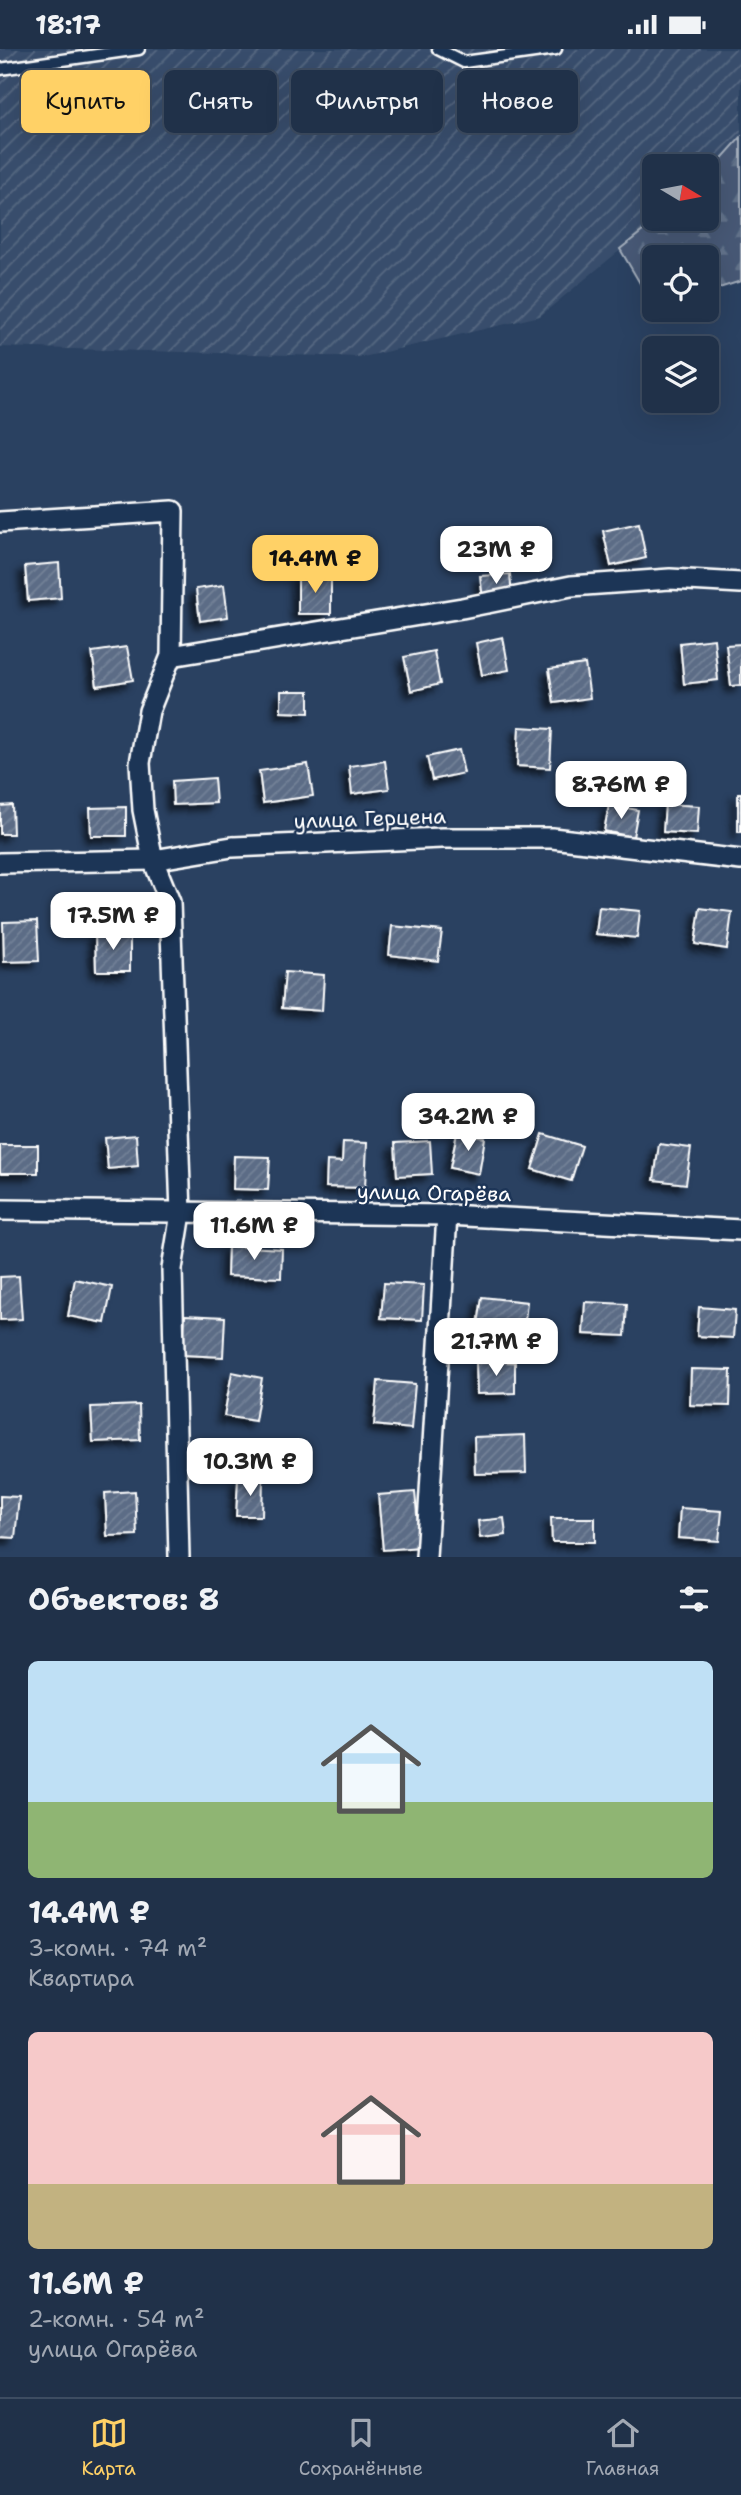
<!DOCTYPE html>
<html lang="ru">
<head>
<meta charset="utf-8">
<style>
	:root { --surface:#203149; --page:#2d3d53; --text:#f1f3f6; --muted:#a2a9b4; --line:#3d4c61; --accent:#ffd166 }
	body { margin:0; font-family:"Shantell Sans",sans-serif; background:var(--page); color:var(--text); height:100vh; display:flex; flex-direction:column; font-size:26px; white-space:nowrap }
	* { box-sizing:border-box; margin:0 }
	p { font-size:23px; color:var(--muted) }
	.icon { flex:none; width:38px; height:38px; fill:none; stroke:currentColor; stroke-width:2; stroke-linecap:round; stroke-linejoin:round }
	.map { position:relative; height:1508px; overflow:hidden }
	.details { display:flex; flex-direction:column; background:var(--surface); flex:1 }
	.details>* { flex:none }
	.hud { position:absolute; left:21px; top:21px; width:700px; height:63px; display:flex; gap:14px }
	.needle { width:46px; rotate:100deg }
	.buttons { position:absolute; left:642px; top:105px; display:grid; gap:14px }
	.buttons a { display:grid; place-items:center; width:77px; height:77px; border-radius:10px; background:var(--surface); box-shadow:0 7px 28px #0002,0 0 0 2px var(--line); font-size:35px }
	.price { position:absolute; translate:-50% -60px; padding:0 16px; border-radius:14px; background:#fff; color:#222; font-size:23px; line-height:46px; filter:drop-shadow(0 2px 4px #0008) }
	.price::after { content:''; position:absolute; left:50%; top:42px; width:21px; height:16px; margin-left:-10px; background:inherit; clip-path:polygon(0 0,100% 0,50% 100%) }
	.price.current { background:var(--accent); color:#111 }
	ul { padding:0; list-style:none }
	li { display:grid; align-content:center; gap:14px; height:371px; padding:0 28px }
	li span { display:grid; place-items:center; height:217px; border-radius:10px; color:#555 }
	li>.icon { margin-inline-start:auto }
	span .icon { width:126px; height:126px; fill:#fffc; stroke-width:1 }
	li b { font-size:30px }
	h2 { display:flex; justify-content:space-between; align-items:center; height:84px; padding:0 28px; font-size:30px }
	.chip { padding:0 24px; border-radius:10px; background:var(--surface); box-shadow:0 7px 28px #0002,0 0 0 2px var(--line); font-size:24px; line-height:63px }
	.chip.current { background:var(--accent); color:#111 }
	.status { display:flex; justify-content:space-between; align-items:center; height:49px; padding:0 35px; background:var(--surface); direction:ltr }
	.status svg { height:19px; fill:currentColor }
	.tabs { display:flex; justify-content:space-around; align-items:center; height:98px; border-top:2px solid var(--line); background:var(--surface); font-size:19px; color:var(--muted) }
	.tabs a { display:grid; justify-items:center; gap:4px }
	.tabs .current { color:var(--accent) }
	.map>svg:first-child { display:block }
	.industrial { fill:url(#industrial-furrows) }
	.forest { fill:url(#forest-firs); stroke:#a2acba; stroke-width:2 }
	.building { fill:url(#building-hatch); stroke:#fff; stroke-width:2; filter:url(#shadow) }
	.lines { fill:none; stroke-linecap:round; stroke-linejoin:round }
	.lane-casing { stroke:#fff; stroke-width:15 }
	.street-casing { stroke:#fff; stroke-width:24 }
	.lane { stroke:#1d3557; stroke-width:10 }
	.street { stroke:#1d3557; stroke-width:19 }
	.labels { text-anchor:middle; stroke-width:5; stroke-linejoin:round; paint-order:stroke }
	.street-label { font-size:21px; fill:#fff; stroke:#1d3557 }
</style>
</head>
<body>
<div class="status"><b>18:17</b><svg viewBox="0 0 49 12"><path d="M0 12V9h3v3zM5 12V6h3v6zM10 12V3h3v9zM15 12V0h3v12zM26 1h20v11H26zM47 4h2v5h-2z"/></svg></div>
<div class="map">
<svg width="741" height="1508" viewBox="0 0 741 1508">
	<defs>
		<pattern id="industrial-furrows" width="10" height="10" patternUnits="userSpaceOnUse" patternTransform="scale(1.75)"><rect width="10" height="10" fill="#394e6c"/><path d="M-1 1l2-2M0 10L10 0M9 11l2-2" fill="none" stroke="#576982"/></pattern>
		<pattern id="forest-firs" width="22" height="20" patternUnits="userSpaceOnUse" patternTransform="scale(1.75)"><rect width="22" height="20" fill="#465975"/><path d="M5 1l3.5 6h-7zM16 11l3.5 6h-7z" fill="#62728a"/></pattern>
		<pattern id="building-hatch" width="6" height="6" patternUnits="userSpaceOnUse" patternTransform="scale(1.75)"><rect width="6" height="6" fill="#5b6c86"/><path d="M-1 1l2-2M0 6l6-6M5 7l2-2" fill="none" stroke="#748298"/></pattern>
		<filter id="shadow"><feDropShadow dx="-6" dy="6" stdDeviation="3.5" flood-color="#0009"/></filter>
	</defs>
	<rect width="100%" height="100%" fill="#2a4161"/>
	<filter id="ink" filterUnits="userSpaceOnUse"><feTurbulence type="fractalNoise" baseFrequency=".0143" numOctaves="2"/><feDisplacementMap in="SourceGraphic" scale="14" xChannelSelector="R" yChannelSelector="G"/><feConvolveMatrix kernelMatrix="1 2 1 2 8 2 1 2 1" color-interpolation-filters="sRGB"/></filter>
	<g filter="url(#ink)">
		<path class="industrial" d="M 0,0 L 741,0 L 741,88 L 707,126 L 707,117 L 654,117 L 654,170 L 658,170 L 540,267 L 363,308 L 0,298 Z"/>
		<path class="forest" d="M 741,88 L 741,232 L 707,243 L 707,208 L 654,208 L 654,242 L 641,236 L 620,200 L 658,170 L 707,170 L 707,126 Z"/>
		<g class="building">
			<path d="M 639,474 L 646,509 L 611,517 L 603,482 Z"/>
			<path d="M 59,514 L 61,549 L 28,552 L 25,517 Z"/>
			<path d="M 510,525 L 512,548 L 483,550 L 480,527 Z"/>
			<rect x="298" y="526" width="33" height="39"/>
			<path d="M 224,536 L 228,568 L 200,572 L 196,540 Z"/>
			<path d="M 503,588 L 509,621 L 482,626 L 476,594 Z"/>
			<path d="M 714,590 L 718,631 L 684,635 L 680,594 Z"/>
			<path d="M 741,595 L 741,636 L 731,637 L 726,596 Z"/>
			<path d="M 127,598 L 133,631 L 97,637 L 92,603 Z"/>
			<path d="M 434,602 L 440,635 L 411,642 L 404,608 Z"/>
			<path d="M 585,615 L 590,649 L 554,654 L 549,620 Z"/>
			<path d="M 281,642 L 309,642 L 309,664 L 281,663 Z"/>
			<path d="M 519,678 L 552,680 L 550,719 L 517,717 Z"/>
			<path d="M 459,701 L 464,724 L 432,731 L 427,708 Z"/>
			<path d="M 385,712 L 389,740 L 352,745 L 349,717 Z"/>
			<path d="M 308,715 L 313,747 L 263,754 L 259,722 Z"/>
			<path d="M 214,729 L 216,754 L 173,756 L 172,732 Z"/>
			<rect x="738" y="744" width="3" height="39"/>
			<path d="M 665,755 L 699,757 L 697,785 L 663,783 Z"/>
			<path d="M 12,756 L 13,785 L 0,785 L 0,757 Z"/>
			<path d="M 609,756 L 638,761 L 633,788 L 604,782 Z"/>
			<path d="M 126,758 L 126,787 L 91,787 L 90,759 Z"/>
			<path d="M 599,858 L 640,862 L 637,889 L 596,885 Z"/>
			<path d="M 700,859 L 732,863 L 727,900 L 695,895 Z"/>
			<path d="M 37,872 L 39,912 L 4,913 L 3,873 Z"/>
			<path d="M 392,877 L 442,882 L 438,912 L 389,906 Z"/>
			<path d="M 95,884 L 130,884 L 130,922 L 96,922 Z"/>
			<path d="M 285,923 L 324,926 L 322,962 L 282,959 Z"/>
			<path d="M 457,1084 L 485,1089 L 479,1125 L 450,1119 Z"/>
			<path d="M 543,1085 L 582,1097 L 571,1132 L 532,1120 Z"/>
			<path d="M 136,1086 L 138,1117 L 108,1120 L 105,1089 Z"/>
			<path d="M 430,1092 L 432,1125 L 397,1127 L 395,1094 Z"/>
			<path d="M 343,1093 L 367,1094 L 365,1139 L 326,1138 L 327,1112 L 342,1113 Z"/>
			<path d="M 659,1095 L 691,1099 L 686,1135 L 654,1131 Z"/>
			<rect x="0" y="1096" width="38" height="28"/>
			<path d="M 234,1107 L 270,1108 L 268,1141 L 233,1140 Z"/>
			<path d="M 228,1197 L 282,1200 L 281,1229 L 227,1227 Z"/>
			<path d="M 19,1227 L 22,1270 L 0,1271 L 0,1228 Z"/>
			<path d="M 75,1230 L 112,1238 L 105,1274 L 68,1267 Z"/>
			<path d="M 384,1234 L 424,1236 L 422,1271 L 381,1269 Z"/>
			<path d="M 482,1248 L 527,1253 L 524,1281 L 478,1276 Z"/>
			<path d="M 585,1253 L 627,1255 L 625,1287 L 583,1285 Z"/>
			<path d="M 699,1258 L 735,1261 L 733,1289 L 697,1287 Z"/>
			<path d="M 185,1266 L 225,1268 L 223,1308 L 183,1306 Z"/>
			<path d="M 515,1313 L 515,1344 L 477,1345 L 476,1314 Z"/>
			<path d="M 691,1320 L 731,1321 L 730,1357 L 690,1356 Z"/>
			<path d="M 232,1323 L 262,1329 L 255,1372 L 224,1367 Z"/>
			<path d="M 378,1332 L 415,1335 L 411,1380 L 374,1376 Z"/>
			<path d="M 139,1356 L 140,1391 L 93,1393 L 91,1358 Z"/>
			<path d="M 525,1386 L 526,1424 L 475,1425 L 474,1388 Z"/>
			<path d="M 190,1399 L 222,1401 L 221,1419 L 189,1417 Z"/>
			<path d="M 238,1430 L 263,1430 L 262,1467 L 236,1467 Z"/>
			<path d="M 135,1442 L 137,1486 L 107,1487 L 105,1444 Z"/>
			<path d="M 415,1443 L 420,1498 L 383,1501 L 378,1446 Z"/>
			<path d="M 0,1447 L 19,1448 L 15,1489 L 0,1488 Z"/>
			<path d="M 680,1459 L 722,1462 L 719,1492 L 678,1489 Z"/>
			<path d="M 504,1469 L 506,1486 L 480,1489 L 478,1472 Z"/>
			<path d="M 551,1469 L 595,1469 L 595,1493 L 552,1493 Z"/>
		</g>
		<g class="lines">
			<defs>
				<g id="lane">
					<path d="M 438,0 L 464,13 L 556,0"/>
					<path d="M 0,20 L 139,0"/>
				</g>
				<g id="street">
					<path d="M 0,473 L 173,462 L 171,607 L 149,662 L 140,714 L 143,761 L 153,811 L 170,853 L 181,1164 L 172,1220 L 179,1508"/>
					<path d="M 171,607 L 462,559 L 571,537 L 670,530 L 741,534"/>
					<path d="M 0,814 L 153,811 L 232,798 L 442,789 L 552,789 L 741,811"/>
					<path d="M 0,1161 L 447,1166 L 741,1181"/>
					<path d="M 426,1508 L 447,1166"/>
				</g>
			</defs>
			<use href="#lane" class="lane-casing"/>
			<use href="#street" class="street-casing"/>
			<use href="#lane" class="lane"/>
			<use href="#street" class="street"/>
		</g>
	</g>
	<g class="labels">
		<g class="street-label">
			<text transform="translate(370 770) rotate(-2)" y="7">улица Герцена</text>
			<text transform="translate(434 1144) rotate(1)" y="7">улица Огарёва</text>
		</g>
	</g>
</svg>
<div class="buttons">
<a><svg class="needle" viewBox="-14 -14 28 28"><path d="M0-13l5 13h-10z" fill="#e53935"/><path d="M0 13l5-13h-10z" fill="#a2a9b4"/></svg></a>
<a><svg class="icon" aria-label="locate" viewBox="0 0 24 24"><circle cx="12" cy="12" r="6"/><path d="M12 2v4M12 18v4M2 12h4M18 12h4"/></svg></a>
<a><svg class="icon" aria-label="layers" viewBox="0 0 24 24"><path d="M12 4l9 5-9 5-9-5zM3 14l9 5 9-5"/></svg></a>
</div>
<b class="price" style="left:496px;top:537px">23M ₽</b>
<b class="price current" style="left:315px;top:546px">14.4M ₽</b>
<b class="price" style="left:621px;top:772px">8.76M ₽</b>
<b class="price" style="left:113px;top:903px">17.5M ₽</b>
<b class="price" style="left:468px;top:1104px">34.2M ₽</b>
<b class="price" style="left:254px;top:1213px">11.6M ₽</b>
<b class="price" style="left:496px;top:1329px">21.7M ₽</b>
<b class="price" style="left:250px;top:1449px">10.3M ₽</b>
<div class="hud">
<a class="chip current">Купить</a>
<a class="chip">Снять</a>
<a class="chip">Фильтры</a>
<a class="chip">Новое</a>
</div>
</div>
<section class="details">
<h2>Объектов: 8<svg class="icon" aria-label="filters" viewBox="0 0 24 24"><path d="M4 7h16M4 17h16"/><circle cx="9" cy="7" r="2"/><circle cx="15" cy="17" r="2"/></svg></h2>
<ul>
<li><span style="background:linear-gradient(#bfe0f5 65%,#8fb573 0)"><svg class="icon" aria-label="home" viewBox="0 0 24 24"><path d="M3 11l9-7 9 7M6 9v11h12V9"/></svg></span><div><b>14.4M ₽</b><p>3-комн. · 74 m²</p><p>Квартира</p></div></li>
<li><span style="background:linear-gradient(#f6c9c9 70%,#c2b280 0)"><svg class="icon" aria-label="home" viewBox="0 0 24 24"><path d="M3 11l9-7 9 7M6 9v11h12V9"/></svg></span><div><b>11.6M ₽</b><p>2-комн. · 54 m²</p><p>улица Огарёва</p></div></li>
</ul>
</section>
<nav class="tabs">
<a class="current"><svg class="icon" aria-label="map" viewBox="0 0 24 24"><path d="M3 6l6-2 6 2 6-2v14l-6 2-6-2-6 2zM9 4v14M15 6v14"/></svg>Карта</a>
<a><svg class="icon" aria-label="saved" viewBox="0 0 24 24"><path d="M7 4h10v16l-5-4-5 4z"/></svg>Сохранённые</a>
<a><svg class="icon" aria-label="home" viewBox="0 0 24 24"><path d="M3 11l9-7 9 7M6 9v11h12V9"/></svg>Главная</a>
</nav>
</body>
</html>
